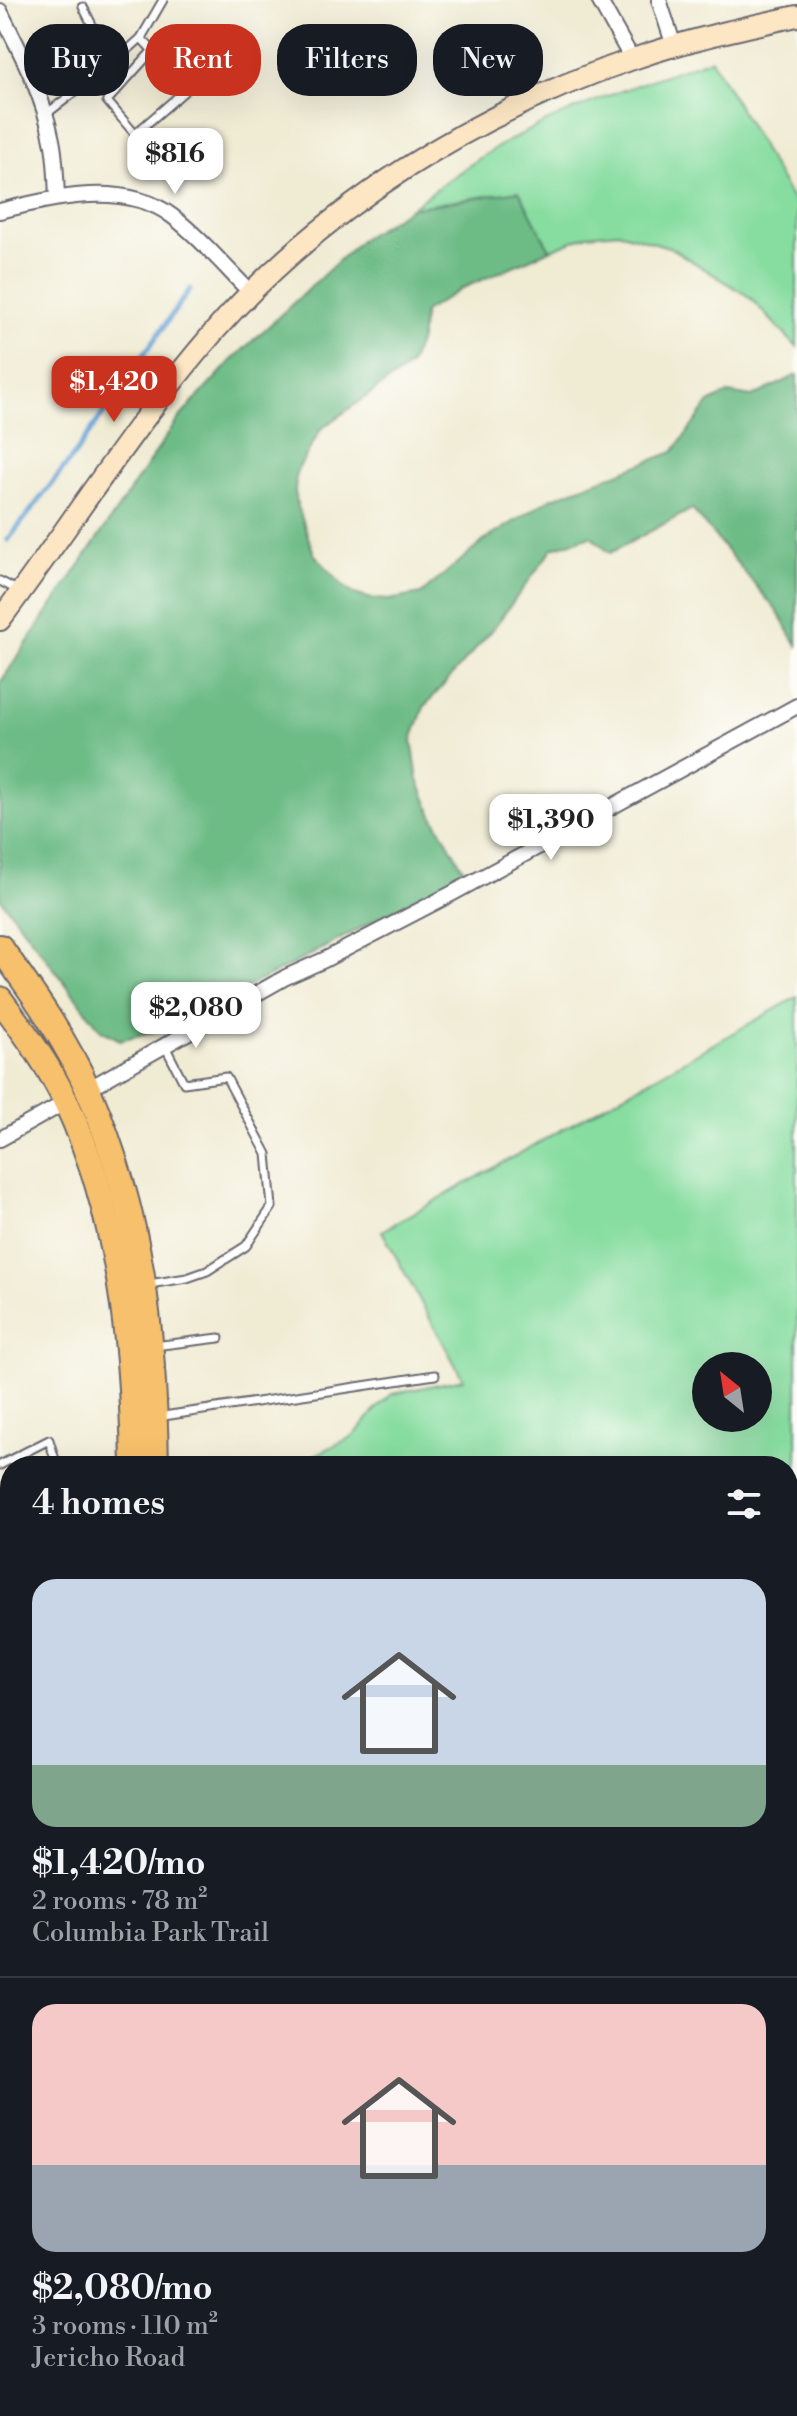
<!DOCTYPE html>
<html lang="en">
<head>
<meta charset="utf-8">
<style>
	:root { --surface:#171b24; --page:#242831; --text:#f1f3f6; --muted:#9ea1a6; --line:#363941; --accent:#c8321e }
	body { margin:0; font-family:"Libre Bodoni",serif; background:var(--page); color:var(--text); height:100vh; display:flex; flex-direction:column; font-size:30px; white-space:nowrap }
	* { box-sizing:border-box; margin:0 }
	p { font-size:26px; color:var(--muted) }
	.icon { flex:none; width:44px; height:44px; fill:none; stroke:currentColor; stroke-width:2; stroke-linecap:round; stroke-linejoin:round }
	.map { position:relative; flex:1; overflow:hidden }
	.drawer { position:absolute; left:0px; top:1456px; width:798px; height:960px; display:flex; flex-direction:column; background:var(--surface); border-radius:32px 32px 0 0; box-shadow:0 8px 32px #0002 }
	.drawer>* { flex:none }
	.top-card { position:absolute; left:24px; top:24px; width:750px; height:72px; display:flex; gap:16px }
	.needle { width:52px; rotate:330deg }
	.tools { position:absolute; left:692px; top:1352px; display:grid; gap:16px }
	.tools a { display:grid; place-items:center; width:80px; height:80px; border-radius:50%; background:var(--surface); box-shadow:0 8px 32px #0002; font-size:40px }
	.price { position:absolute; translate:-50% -68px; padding:0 18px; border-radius:16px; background:#fff; color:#222; font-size:26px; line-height:52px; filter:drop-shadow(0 2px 4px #0008) }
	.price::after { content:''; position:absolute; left:50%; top:48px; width:24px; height:18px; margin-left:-12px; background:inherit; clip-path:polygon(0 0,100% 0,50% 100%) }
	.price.current { background:var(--accent); color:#fff }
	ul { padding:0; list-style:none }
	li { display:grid; align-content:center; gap:16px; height:424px; padding:0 32px }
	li+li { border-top:2px solid var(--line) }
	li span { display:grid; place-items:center; height:248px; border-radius:24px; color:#555 }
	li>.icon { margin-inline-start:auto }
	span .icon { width:144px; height:144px; fill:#fffc; stroke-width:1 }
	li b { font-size:34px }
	h2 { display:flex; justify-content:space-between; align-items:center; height:96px; padding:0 32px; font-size:34px }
	.tag { padding:0 28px; border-radius:32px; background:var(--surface); box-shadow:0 8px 32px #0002; font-size:28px; line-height:72px }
	.tag.current { background:var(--accent); color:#fff }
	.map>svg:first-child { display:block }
	.green { fill:#87dda0; stroke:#54806e; stroke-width:2; fill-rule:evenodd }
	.forest { fill:#6dbc86; stroke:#486f60; stroke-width:2 }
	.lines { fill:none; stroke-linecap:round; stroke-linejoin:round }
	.stream { stroke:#64a0d5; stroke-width:5 }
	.service-casing { stroke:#6a6870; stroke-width:11 }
	.minor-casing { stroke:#6a6870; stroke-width:18 }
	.tertiary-casing { stroke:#6a6870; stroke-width:22 }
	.secondary-casing { stroke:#6a6870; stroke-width:24 }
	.primary-casing { stroke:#6a6870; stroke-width:28 }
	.service { stroke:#fff; stroke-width:7 }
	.minor { stroke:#fff; stroke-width:14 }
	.tertiary { stroke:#fff; stroke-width:18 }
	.secondary { stroke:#fce6c4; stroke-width:20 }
	.primary { stroke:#f7c06c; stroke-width:24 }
</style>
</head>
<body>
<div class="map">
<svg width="797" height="2416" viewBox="0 0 797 2416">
	<rect width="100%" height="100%" fill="#fdfcf7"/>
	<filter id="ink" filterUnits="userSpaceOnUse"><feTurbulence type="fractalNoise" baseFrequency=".0125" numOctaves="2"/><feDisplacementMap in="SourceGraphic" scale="16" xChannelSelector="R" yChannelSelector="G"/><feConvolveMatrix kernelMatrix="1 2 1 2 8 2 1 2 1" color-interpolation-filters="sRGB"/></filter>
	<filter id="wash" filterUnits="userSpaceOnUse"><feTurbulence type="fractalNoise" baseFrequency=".006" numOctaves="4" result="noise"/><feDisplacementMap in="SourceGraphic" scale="32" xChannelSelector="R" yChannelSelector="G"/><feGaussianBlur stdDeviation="1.8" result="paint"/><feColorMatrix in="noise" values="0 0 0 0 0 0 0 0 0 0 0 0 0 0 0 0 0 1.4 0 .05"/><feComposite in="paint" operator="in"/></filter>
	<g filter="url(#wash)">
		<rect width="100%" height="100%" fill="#f0ebd3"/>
		<g class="green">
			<path d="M 190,33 L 233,47 L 230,56 L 187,42 Z"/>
			<path d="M 186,44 L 230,58 L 227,67 L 183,53 Z"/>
			<path d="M 711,59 L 797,208 L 797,347 L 748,296 L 669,247 L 618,232 L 588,235 L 550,250 L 518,191 L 411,208 C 440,186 469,164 501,145 C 567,108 639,84 711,59 Z"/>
			<path d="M 797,997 L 797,1615 L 788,1620 L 788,1466 L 298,1466 L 299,1463 L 354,1436 L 376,1409 L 392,1394 L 463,1379 L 382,1231 ZM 706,1366 L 758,1366 L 758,1418 L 706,1418 Z"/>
			<path d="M 10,1723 L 10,1811 L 0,1812 L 0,1724 Z"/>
			<path d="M 788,1723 L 797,1724 L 797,1836 L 788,1835 Z"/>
		</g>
		<path class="forest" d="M 519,191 L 550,250 L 463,288 L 424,312 L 420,340 L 409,366 L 321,429 L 296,473 L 295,492 L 298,507 L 314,554 L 342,585 L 354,594 L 372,599 L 389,600 L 421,594 L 485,540 L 550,499 L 673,452 L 709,403 L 728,393 L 752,397 L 797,375 L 797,645 L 777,611 L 692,509 L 610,553 L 591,536 L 553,548 L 492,630 L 424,707 L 412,740 L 418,780 L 433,816 L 465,872 L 301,960 L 163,1029 L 120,1040 L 101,1030 L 0,898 L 0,683 L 179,418 L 231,361 L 362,239 L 411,208 Z"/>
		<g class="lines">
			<path class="stream" d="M 8,540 L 74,455 L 190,289"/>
		</g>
	</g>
	<g filter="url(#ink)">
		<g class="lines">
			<defs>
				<g id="service">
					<path d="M 83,7 L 112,64"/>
					<path d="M 141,38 L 188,88 L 135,134 L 107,101 L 153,50"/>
					<path d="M 46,114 L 112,64 L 141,38 L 163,0"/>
					<path d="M 0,581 L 19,591"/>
					<path d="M 149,1284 L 187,1278 L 207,1271 L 246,1246 L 272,1207 L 267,1154 L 226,1077 L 184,1083 L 165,1046"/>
					<path d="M 154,1346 L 219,1338"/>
					<path d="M 157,1417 L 435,1375"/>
					<path d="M 0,1465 L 49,1440 L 57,1466"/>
					<path d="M 0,1561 L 10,1557"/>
					<path d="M 0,1697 L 10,1697"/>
				</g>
				<g id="minor">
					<path d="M 599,0 L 632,59"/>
					<path d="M 659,0 L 674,46"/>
					<path d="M 0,11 C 21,53 43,94 52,140 C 56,159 56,179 57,197"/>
					<path d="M 0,211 C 53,198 124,180 172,216 C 199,236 227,269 251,293"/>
					<path d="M 88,1089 L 286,977 L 324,960 L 453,893 L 797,706"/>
					<path d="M 0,1139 L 66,1102"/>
					<path d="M 0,2356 L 10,2353"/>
				</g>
				<path id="tertiary" d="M 192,2406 L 197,2416"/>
				<path id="secondary" d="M 0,620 C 71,525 135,423 213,333 C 324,206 474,113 633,59 C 687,40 742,28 797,16"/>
				<g id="primary">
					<path d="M 0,947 C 32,992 67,1041 89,1092 C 143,1217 154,1332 156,1466"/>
					<path d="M 0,999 C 24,1032 49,1065 66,1102 C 119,1215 132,1343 134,1466"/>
					<path d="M 0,1842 L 10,1841"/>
					<path d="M 788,1868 L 797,1869"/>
				</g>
			</defs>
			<use href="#service" class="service-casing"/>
			<use href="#minor" class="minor-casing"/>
			<use href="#tertiary" class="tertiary-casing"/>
			<use href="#secondary" class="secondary-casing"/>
			<use href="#primary" class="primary-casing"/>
			<use href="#service" class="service"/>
			<use href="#minor" class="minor"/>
			<use href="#tertiary" class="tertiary"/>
			<use href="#secondary" class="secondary"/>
			<use href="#primary" class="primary"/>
		</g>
	</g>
</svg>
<div class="tools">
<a><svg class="needle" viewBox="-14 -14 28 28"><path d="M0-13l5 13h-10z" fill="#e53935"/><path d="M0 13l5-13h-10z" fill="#9ea1a6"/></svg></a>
</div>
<b class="price" style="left:175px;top:196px">$816</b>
<b class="price current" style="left:114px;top:424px">$1,420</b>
<b class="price" style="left:551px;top:862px">$1,390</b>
<b class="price" style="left:196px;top:1050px">$2,080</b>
<div class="top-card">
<a class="tag">Buy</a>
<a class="tag current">Rent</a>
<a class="tag">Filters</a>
<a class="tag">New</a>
</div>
<section class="drawer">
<h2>4 homes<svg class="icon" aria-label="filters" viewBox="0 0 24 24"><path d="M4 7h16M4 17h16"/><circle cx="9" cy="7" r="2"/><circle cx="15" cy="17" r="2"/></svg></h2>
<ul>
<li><span style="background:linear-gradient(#c9d6e8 75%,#7fa58c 0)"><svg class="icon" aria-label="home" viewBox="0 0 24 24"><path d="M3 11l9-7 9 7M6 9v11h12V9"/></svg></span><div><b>$1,420/mo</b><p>2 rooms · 78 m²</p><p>Columbia Park Trail</p></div></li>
<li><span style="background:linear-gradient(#f6c9c9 65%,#9aa5b1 0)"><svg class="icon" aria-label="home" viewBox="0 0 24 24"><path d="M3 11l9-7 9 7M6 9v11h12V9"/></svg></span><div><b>$2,080/mo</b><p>3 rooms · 110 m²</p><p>Jericho Road</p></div></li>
</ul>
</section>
</div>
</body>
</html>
